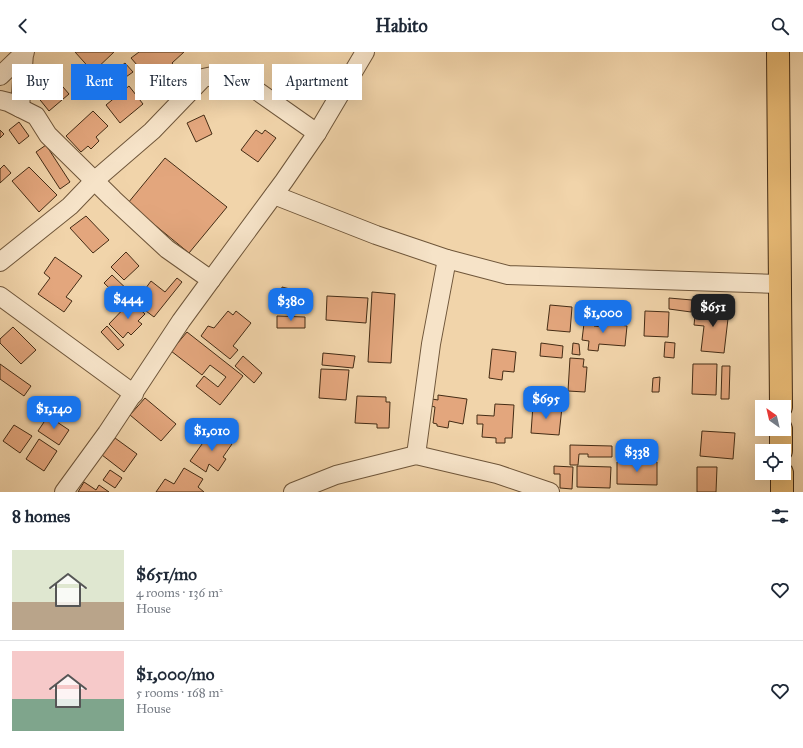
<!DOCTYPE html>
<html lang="en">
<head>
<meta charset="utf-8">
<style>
	:root { --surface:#fff; --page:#f6f6f7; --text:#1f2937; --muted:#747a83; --line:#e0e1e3; --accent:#1a73e8 }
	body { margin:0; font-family:"IM FELL Great Primer",serif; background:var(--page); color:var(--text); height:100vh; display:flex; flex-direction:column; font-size:15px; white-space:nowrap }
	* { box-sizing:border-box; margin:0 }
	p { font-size:13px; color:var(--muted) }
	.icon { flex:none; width:22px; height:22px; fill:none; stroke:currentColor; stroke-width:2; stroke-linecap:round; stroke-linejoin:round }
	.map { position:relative; height:440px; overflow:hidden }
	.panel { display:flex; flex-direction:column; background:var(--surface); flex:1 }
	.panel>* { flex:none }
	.banner { position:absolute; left:12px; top:12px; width:400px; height:36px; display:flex; gap:8px }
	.needle { width:26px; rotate:326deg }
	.controls { position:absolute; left:755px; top:348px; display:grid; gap:8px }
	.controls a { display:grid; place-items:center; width:36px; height:36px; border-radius:0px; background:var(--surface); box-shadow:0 4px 16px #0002; font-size:20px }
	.price { position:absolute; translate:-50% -34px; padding:0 9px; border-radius:8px; background:var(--accent); color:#fff; font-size:13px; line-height:26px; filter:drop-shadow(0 1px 2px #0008) }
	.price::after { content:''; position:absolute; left:50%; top:24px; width:12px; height:9px; margin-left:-6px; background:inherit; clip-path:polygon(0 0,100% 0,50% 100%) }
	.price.active { background:#222; color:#fff }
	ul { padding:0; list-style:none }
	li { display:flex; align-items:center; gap:12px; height:100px; padding:0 12px }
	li+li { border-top:1px solid var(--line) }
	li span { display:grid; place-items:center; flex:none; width:112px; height:80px; border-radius:0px; color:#555 }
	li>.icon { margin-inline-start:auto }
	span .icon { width:48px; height:48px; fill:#fffc; stroke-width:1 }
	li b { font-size:17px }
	h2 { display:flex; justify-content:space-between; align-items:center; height:48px; padding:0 12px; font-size:17px }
	.chip { padding:0 14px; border-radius:0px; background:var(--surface); box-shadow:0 4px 16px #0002; font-size:14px; line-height:36px }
	.chip.active { background:var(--accent); color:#fff }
	header { display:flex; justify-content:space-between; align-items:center; height:52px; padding:0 12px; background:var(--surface); font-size:18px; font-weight:700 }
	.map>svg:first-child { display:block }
	.building { fill:#e3a67d; stroke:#442c15 }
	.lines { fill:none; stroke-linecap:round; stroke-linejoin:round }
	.minor-casing { stroke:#6f563a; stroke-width:20 }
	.major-casing { stroke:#442c15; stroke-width:24 }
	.minor { stroke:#f6e3c8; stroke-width:18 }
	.major { stroke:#e8ba75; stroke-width:22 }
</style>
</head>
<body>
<header><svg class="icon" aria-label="back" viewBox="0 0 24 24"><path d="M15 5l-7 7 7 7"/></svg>Habito<svg class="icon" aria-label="search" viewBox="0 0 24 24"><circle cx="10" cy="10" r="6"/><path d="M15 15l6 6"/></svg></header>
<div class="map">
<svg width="803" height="440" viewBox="0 0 803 440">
	<rect width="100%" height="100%" fill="#f1d4aa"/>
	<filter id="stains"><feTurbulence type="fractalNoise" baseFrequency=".005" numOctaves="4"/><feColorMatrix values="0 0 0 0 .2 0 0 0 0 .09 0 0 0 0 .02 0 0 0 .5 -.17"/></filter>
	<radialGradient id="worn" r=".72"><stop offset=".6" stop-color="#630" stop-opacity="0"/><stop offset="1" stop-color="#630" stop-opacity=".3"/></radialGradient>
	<g class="building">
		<path d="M 75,0 L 114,0 L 93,20 Z"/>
		<path d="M 139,0 L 184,0 L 172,11 L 176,16 L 155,34 L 131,6 Z"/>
		<path d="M 125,11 L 133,20 L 123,27 L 116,18 Z"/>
		<path d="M 112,20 L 115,25 L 110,28 L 106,23 Z"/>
		<path d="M 51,21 L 69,42 L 49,59 L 32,38 L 38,33 L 41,37 L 46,32 L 41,26 L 45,22 L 47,24 Z"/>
		<path d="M 129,34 L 143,52 L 120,71 L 106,53 Z"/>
		<path d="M 93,59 L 108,74 L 96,85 L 99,89 L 91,97 L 88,94 L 81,100 L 66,84 Z"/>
		<path d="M 204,63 L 212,82 L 196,90 L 187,71 Z"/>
		<path d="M 19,70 L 29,84 L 19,92 L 9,78 Z"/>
		<path d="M 0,78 L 4,82 L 0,86 Z"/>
		<path d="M 256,78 L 262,82 L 265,78 L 276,86 L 258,110 L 241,98 Z"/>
		<path d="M 46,93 L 70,130 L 60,137 L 36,100 Z"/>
		<path d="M 165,106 L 227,155 L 189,201 L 128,151 Z"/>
		<path d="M 4,113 L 11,121 L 0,131 L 0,117 Z"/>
		<path d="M 29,115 L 57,143 L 39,160 L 12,129 Z"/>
		<path d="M 86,164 L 109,188 L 93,201 L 70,176 Z"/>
		<path d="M 126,200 L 139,214 L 124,228 L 111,215 Z"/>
		<path d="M 55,205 L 82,224 L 66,245 L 72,249 L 64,260 L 38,242 L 50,226 L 44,221 Z"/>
		<path d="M 112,223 L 132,242 L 124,250 L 104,231 Z"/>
		<path d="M 177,226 L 182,230 L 154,265 L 146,259 L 151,252 L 140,244 L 151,229 L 165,240 Z"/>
		<path d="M 282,235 L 306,241 L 305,253 L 280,250 Z"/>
		<path d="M 372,240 L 395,242 L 391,311 L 368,310 Z"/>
		<path d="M 327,244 L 368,246 L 366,271 L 326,268 Z"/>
		<path d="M 669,246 L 692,248 L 691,260 L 669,257 Z"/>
		<path d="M 131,249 L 145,262 L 138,269 L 142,272 L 131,283 L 128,280 L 123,286 L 109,272 Z"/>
		<path d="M 550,253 L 572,255 L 570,280 L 547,278 Z"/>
		<path d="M 696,255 L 729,258 L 724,301 L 701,299 L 704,274 L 694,273 Z"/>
		<path d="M 228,259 L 233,263 L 236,259 L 251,271 L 233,294 L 238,298 L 230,307 L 201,284 L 208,274 L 214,276 Z"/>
		<path d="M 645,259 L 669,260 L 668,285 L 644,284 Z"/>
		<path d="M 585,263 L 595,264 L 594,274 L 603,275 L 604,271 L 627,274 L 625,294 L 599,292 L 598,299 L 588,298 L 589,289 L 582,288 Z"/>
		<path d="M 277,264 L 305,265 L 305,276 L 277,276 Z"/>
		<path d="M 107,274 L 124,293 L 118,298 L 101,280 Z"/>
		<path d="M 13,275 L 36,298 L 21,312 L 0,291 L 0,287 Z"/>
		<path d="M 187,280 L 243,324 L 220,353 L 196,334 L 204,324 L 218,335 L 226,325 L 210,313 L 202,323 L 171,299 Z"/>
		<path d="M 665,290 L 675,291 L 674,306 L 664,305 Z"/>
		<path d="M 541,291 L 563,294 L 562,306 L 540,304 Z"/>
		<path d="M 573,291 L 579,292 L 580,303 L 572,302 Z"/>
		<path d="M 492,297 L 516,300 L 514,320 L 503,319 L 502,328 L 489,326 Z"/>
		<path d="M 323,301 L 355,304 L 353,316 L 322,313 Z"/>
		<path d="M 243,304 L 262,321 L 254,331 L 235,314 Z"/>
		<path d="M 570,306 L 584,307 L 583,315 L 587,315 L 585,340 L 568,339 Z"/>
		<path d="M 0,312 L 31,334 L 24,344 L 0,327 Z"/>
		<path d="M 693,312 L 717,312 L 716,343 L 692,342 Z"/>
		<path d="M 722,314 L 730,314 L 729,347 L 721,347 Z"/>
		<path d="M 321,317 L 349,318 L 346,348 L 319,346 Z"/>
		<path d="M 660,325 L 659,340 L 652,340 L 653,326 Z"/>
		<path d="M 438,343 L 467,347 L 463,372 L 449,369 L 448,376 L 437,374 L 437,372 L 433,371 L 435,355 L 431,354 L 432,347 L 438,348 Z"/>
		<path d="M 357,344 L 386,345 L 386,350 L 390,350 L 389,376 L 377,376 L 377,372 L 355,371 Z"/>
		<path d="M 145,346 L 176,372 L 161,389 L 130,363 Z"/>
		<path d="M 495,352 L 514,353 L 512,386 L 505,386 L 505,391 L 496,391 L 496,386 L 482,385 L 483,372 L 477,372 L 477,363 L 494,364 Z"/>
		<path d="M 533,353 L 562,355 L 559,383 L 531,381 Z"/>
		<path d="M 48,364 L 69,378 L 59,393 L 38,379 Z"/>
		<path d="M 14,373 L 32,384 L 20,401 L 3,389 Z"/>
		<path d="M 212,378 L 232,392 L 223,405 L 226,407 L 218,419 L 209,412 L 206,420 L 190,409 Z"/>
		<path d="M 702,379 L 735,381 L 733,407 L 700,404 Z"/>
		<path d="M 115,386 L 137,402 L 124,420 L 102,403 Z"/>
		<path d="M 39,387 L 57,399 L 44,419 L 26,407 Z"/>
		<path d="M 570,393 L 612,394 L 612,405 L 588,405 L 588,402 L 579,402 L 578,413 L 570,413 Z"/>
		<path d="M 617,410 L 657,410 L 657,433 L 617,432 Z"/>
		<path d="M 554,414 L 573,415 L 572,437 L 560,436 L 560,422 L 554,422 Z"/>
		<path d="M 577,414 L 611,415 L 610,436 L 577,435 Z"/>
		<path d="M 697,415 L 717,415 L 716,440 L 697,440 Z"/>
		<path d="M 184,416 L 203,427 L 198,435 L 204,440 L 156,440 L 165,427 L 174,432 Z"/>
		<path d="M 110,418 L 122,426 L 115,436 L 103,428 Z"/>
		<path d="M 84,430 L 96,438 L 99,433 L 109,440 L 78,440 Z"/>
	</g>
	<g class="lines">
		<defs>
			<g id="minor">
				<path d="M 0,24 L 25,0"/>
				<path d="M 0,48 L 8,50 L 36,64 L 48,83 L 113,147 L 167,197 L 211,228 L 181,269 L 107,381 L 64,440"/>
				<path d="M 20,56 L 24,1"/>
				<path d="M 274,143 L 376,183 L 447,207 L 508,223 L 779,232"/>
				<path d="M 0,210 L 70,154 L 94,129 L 152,79 L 203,26 L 222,22 L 243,29 L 317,81"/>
				<path d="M 211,228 L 284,129 L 317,81 L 365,0"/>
				<path d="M 0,244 L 134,342"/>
				<path d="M 416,403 L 431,292 L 447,207"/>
				<path d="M 293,440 L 336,423 L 416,403 L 497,422 L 550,440"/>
			</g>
			<g id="major">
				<path d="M 778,0 L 781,355"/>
				<path d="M 781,377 L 781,399"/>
				<path d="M 782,421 L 782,440"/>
			</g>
		</defs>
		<use href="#minor" class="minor-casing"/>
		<use href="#major" class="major-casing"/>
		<use href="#minor" class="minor"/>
		<use href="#major" class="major"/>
	</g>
	<rect width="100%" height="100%" filter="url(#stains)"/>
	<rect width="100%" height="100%" fill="url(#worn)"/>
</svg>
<div class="controls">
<a><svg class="needle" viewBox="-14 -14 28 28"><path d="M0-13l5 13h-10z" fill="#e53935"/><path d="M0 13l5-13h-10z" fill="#747a83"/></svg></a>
<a><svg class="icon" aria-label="locate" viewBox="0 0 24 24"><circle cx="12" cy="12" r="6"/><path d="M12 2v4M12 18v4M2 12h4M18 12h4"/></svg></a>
</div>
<b class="price" style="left:128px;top:268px">$444</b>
<b class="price" style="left:291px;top:270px">$380</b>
<b class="price active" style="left:713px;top:276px">$651</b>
<b class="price" style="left:603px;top:282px">$1,000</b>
<b class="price" style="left:546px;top:368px">$695</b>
<b class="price" style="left:54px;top:378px">$1,140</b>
<b class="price" style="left:212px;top:400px">$1,010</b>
<b class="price" style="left:637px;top:421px">$338</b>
<div class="banner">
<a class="chip">Buy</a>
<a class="chip active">Rent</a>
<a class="chip">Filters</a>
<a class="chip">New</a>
<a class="chip">Apartment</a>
</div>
</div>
<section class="panel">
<h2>8 homes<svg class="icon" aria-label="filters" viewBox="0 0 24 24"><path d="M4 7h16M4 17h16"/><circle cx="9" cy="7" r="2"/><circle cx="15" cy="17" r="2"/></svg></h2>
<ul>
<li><span style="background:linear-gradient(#dfe7d0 65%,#b9a48a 0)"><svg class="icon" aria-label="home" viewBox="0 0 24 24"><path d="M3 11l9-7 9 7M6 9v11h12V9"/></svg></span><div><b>$651/mo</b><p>4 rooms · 136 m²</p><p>House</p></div><svg class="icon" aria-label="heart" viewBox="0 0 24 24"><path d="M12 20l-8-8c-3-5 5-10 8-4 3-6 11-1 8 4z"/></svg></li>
<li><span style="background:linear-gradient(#f6c9c9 60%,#7fa58c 0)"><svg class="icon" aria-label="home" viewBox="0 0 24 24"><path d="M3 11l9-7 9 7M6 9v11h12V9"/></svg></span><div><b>$1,000/mo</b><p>5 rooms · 168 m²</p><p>House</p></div><svg class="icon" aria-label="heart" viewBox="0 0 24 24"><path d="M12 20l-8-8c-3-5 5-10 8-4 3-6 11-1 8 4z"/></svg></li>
</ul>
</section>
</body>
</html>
